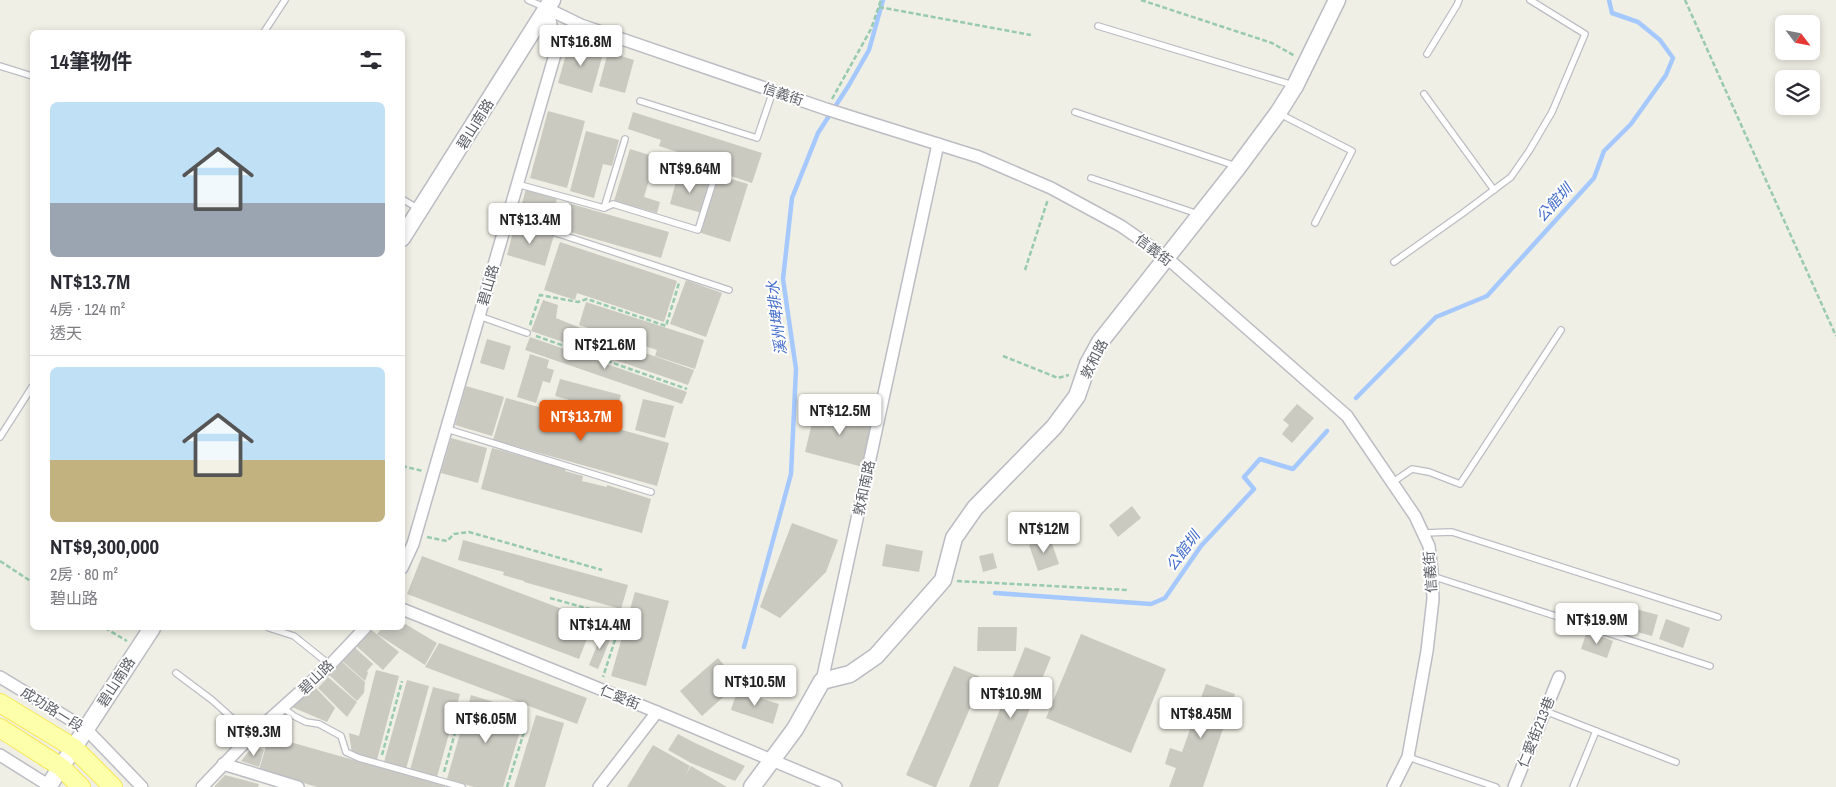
<!DOCTYPE html>
<html lang="zh-TW">
<head>
<meta charset="utf-8">
<style>
	:root { --surface:#fff; --page:#f7f7f7; --text:#2b2b33; --muted:#7c7c81; --line:#e1e1e2; --accent:#ea580c }
	body { margin:0; font-family:"Archivo Narrow","Noto Sans TC",sans-serif; background:var(--page); color:var(--text); height:100vh; display:flex; flex-direction:column; font-size:19px; white-space:nowrap }
	* { box-sizing:border-box; margin:0 }
	p { font-size:16px; color:var(--muted) }
	.icon { flex:none; width:28px; height:28px; fill:none; stroke:currentColor; stroke-width:2; stroke-linecap:round; stroke-linejoin:round }
	.map { position:relative; flex:1; overflow:hidden }
	.panel { position:absolute; left:30px; top:30px; width:375px; height:600px; display:flex; flex-direction:column; background:var(--surface); border-radius:8px; box-shadow:0 2px 8px #0003 }
	.panel>* { flex:none }
	.needle { width:32px; rotate:122deg }
	.controls { position:absolute; left:1775px; top:15px; display:grid; gap:10px }
	.controls a { display:grid; place-items:center; width:45px; height:45px; border-radius:8px; background:var(--surface); box-shadow:0 2px 8px #0003; font-size:25px }
	.price { position:absolute; translate:-50% -42px; padding:0 11px; border-radius:5px; background:#fff; color:#222; font-size:16px; line-height:32px; filter:drop-shadow(0 1px 2px #0008) }
	.price::after { content:''; position:absolute; left:50%; top:30px; width:15px; height:11px; margin-left:-8px; background:inherit; clip-path:polygon(0 0,100% 0,50% 100%) }
	.price.current { background:var(--accent); color:#fff }
	ul { padding:0; list-style:none }
	li { display:grid; align-content:center; gap:10px; height:265px; padding:0 20px }
	li+li { border-top:1px solid var(--line) }
	li span { display:grid; place-items:center; height:155px; border-radius:8px; color:#555 }
	li>.icon { margin-inline-start:auto }
	span .icon { width:90px; height:90px; fill:#fffc; stroke-width:1 }
	li b { font-size:21px }
	h2 { display:flex; justify-content:space-between; align-items:center; height:60px; padding:0 20px; font-size:21px }
	.map>svg:first-child { display:block }
	.lines { fill:none; stroke-linecap:round; stroke-linejoin:round }
	.stream { stroke:#a5c8ff; stroke-width:4.5 }
	.building { fill:#cbcac1 }
	.lane-casing { stroke:#bcbdc4; stroke-width:8 }
	.street-casing { stroke:#bcbdc4; stroke-width:14 }
	.secondary-casing { stroke:#babcc3; stroke-width:19 }
	.primary-casing { stroke:#f8e855; stroke-width:20 }
	.path { stroke:#98caaf; stroke-width:2.5; stroke-dasharray:5 2.5; stroke-linecap:butt }
	.lane { stroke:#fff; stroke-width:5.5 }
	.street { stroke:#fff; stroke-width:11 }
	.secondary { stroke:#fff; stroke-width:16 }
	.primary { stroke:#fdffaa; stroke-width:18 }
	.labels { text-anchor:middle; stroke-width:4; stroke-linejoin:round; paint-order:stroke }
	.street-label { font-size:14px; fill:#5c5f66; stroke:#fff }
	.water-label { font-size:15px; font-style:italic; fill:#416bc9; stroke:#fff }
</style>
</head>
<body>
<div class="map">
<svg width="1836" height="787" viewBox="0 0 1836 787">
	<rect width="100%" height="100%" fill="#f0efe5"/>
	<g class="lines">
		<g class="stream">
			<path d="M 1356,398 L 1436,317 L 1487,296 L 1594,178 L 1604,151 L 1631,124 L 1666,75 L 1673,58 L 1660,40 L 1638,22 L 1612,13 L 1609,0"/>
			<path d="M 995,593 L 1151,604 L 1165,598 L 1201,546 L 1254,489 L 1244,477 L 1260,459 L 1293,469 L 1327,431"/>
			<path d="M 744,647 L 791,474 L 796,369 L 783,279 L 792,198 L 818,133 L 849,85 L 869,50 L 883,0"/>
		</g>
	</g>
	<g class="building">
		<path d="M 570,40 L 604,50 L 592,93 L 558,83 Z"/>
		<path d="M 608,52 L 634,60 L 625,93 L 599,86 Z"/>
		<path d="M 548,111 L 585,121 L 567,188 L 530,178 Z"/>
		<path d="M 633,112 L 762,153 L 752,183 L 691,163 L 693,157 L 659,146 L 661,140 L 628,129 Z"/>
		<path d="M 586,131 L 619,140 L 612,166 L 603,164 L 594,198 L 570,191 Z"/>
		<path d="M 630,149 L 656,157 L 644,197 L 660,202 L 657,213 L 614,201 Z"/>
		<path d="M 678,174 L 710,183 L 702,213 L 670,204 Z"/>
		<path d="M 718,175 L 748,184 L 730,242 L 701,233 Z"/>
		<path d="M 526,189 L 557,199 L 549,226 L 518,217 Z"/>
		<path d="M 568,203 L 669,232 L 661,258 L 560,229 Z"/>
		<path d="M 515,224 L 554,235 L 545,266 L 507,255 Z"/>
		<path d="M 560,242 L 677,281 L 664,322 L 577,293 L 575,300 L 544,290 Z"/>
		<path d="M 686,280 L 722,293 L 706,337 L 670,324 Z"/>
		<path d="M 543,300 L 558,305 L 556,318 L 622,345 L 694,370 L 688,385 L 531,331 Z"/>
		<path d="M 586,302 L 704,340 L 695,369 L 655,356 L 657,350 L 579,325 Z"/>
		<path d="M 530,337 L 687,392 L 682,404 L 525,350 Z"/>
		<path d="M 487,339 L 511,346 L 504,370 L 480,363 Z"/>
		<path d="M 530,354 L 549,360 L 547,368 L 554,370 L 550,383 L 543,381 L 536,403 L 517,397 Z"/>
		<path d="M 560,379 L 621,395 L 616,413 L 555,396 Z"/>
		<path d="M 466,386 L 504,397 L 492,436 L 455,425 Z"/>
		<path d="M 506,398 L 669,443 L 657,486 L 493,440 Z"/>
		<path d="M 643,399 L 674,406 L 665,438 L 635,430 Z"/>
		<path d="M 1297,404 L 1314,418 L 1292,443 L 1282,434 L 1289,425 L 1283,420 Z"/>
		<path d="M 816,406 L 875,421 L 863,467 L 805,452 Z"/>
		<path d="M 451,438 L 487,448 L 478,483 L 441,473 Z"/>
		<path d="M 492,448 L 566,468 L 565,471 L 583,476 L 582,481 L 607,487 L 607,485 L 651,499 L 642,533 L 481,489 Z"/>
		<path d="M 1132,506 L 1141,518 L 1118,537 L 1109,525 Z"/>
		<path d="M 792,523 L 838,540 L 826,572 L 780,618 L 760,607 Z"/>
		<path d="M 1050,538 L 1059,564 L 1038,571 L 1029,545 Z"/>
		<path d="M 463,540 L 628,585 L 621,609 L 524,582 L 524,581 L 503,575 L 504,572 L 458,560 Z"/>
		<path d="M 886,544 L 923,551 L 919,572 L 882,566 Z"/>
		<path d="M 993,553 L 997,568 L 983,572 L 979,556 Z"/>
		<path d="M 422,556 L 594,621 L 579,659 L 407,594 Z"/>
		<path d="M 635,592 L 669,601 L 646,686 L 611,676 Z"/>
		<path d="M 1632,608 L 1658,615 L 1652,636 L 1626,629 Z"/>
		<path d="M 1666,619 L 1690,628 L 1683,648 L 1659,639 Z"/>
		<path d="M 402,622 L 437,643 L 425,665 L 377,634 L 382,628 L 402,628 Z"/>
		<path d="M 978,627 L 1017,627 L 1016,651 L 977,651 Z"/>
		<path d="M 369,628 L 399,652 L 383,670 L 354,644 Z"/>
		<path d="M 603,631 L 612,635 L 598,669 L 589,665 Z"/>
		<path d="M 1587,631 L 1613,641 L 1607,658 L 1581,649 Z"/>
		<path d="M 1081,634 L 1166,669 L 1131,753 L 1046,718 Z"/>
		<path d="M 439,643 L 587,698 L 577,724 L 425,667 Z"/>
		<path d="M 353,646 L 373,664 L 367,671 L 368,673 L 365,681 L 340,659 Z"/>
		<path d="M 1025,647 L 1051,657 L 998,787 L 969,787 Z"/>
		<path d="M 718,658 L 739,683 L 702,716 L 680,691 Z"/>
		<path d="M 340,660 L 365,682 L 364,693 L 357,701 L 327,673 Z"/>
		<path d="M 954,666 L 983,678 L 936,787 L 934,787 L 906,775 Z"/>
		<path d="M 376,670 L 399,676 L 377,760 L 352,754 L 349,733 L 359,736 Z"/>
		<path d="M 328,677 L 357,702 L 347,717 L 318,688 Z"/>
		<path d="M 407,680 L 429,686 L 406,769 L 384,762 Z"/>
		<path d="M 1206,684 L 1235,694 L 1203,787 L 1169,787 L 1176,768 L 1165,764 L 1170,748 L 1182,752 Z"/>
		<path d="M 314,686 L 335,708 L 327,722 L 292,707 Z"/>
		<path d="M 433,687 L 460,694 L 437,777 L 410,770 Z"/>
		<path d="M 737,691 L 779,704 L 773,724 L 731,710 Z"/>
		<path d="M 471,695 L 526,712 L 503,787 L 474,787 L 447,779 Z"/>
		<path d="M 536,715 L 564,723 L 545,787 L 514,787 Z"/>
		<path d="M 678,734 L 695,743 L 745,766 L 735,781 L 691,763 L 668,750 Z"/>
		<path d="M 269,736 L 445,786 L 445,787 L 317,787 L 259,770 Z"/>
		<path d="M 653,745 L 690,766 L 685,776 L 691,766 L 727,787 L 627,787 Z"/>
		<path d="M 253,746 L 264,750 L 259,767 L 241,761 Z"/>
		<path d="M 225,775 L 259,784 L 258,787 L 214,787 Z"/>
	</g>
	<g class="lines">
		<defs>
			<g id="lane">
				<path d="M 528,0 L 544,7"/>
				<path d="M 1098,26 L 1293,85"/>
				<path d="M 264,32 L 285,0"/>
				<path d="M 1427,54 L 1457,5 L 1459,0"/>
				<path d="M 0,66 L 32,76"/>
				<path d="M 1424,94 L 1494,190"/>
				<path d="M 640,101 L 757,138 L 773,91"/>
				<path d="M 1075,112 L 1236,166"/>
				<path d="M 1280,114 L 1352,151 L 1315,223"/>
				<path d="M 1091,178 L 1198,214"/>
				<path d="M 517,184 L 604,208 L 613,204 L 698,230 L 714,179"/>
				<path d="M 402,199 L 419,209"/>
				<path d="M 604,208 L 625,139"/>
				<path d="M 508,217 L 729,290"/>
				<path d="M 1394,262 L 1463,213 L 1511,177 L 1529,151 L 1552,112 L 1585,34 L 1530,0"/>
				<path d="M 479,316 L 527,333"/>
				<path d="M 447,429 L 651,492"/>
				<path d="M 0,437 L 32,387"/>
				<path d="M 1393,482 L 1412,469 L 1429,472 L 1460,484 L 1561,330"/>
				<path d="M 1423,533 L 1452,532 L 1718,617"/>
				<path d="M 1432,576 L 1710,666"/>
				<path d="M 269,628 L 294,636 L 330,665"/>
				<path d="M 176,673 L 212,700 L 251,735"/>
				<path d="M 283,708 L 294,716 L 306,722 L 319,724 L 341,736 L 346,752 L 359,758 L 462,787"/>
				<path d="M 1545,711 L 1596,731"/>
				<path d="M 1408,757 L 1496,787"/>
				<path d="M 1573,787 L 1596,731 L 1676,762"/>
			</g>
			<g id="street">
				<path d="M 548,9 L 581,25 L 826,109 L 979,157 L 1051,188 L 1121,226 L 1167,258 L 1347,416 L 1415,516 L 1429,546 L 1432,571 L 1433,599 L 1427,651 L 1408,757 L 1393,787"/>
				<path d="M 402,568 L 413,544 L 556,51 L 548,9"/>
				<path d="M 402,609 L 657,712 L 836,787"/>
				<path d="M 0,677 L 86,729 L 142,787"/>
				<path d="M 822,681 L 938,144"/>
				<path d="M 0,755 L 51,787"/>
				<path d="M 223,764 L 298,787"/>
				<path d="M 202,787 L 252,735 L 330,665 L 365,628"/>
				<path d="M 599,787 L 657,712"/>
				<path d="M 1514,787 L 1559,677"/>
			</g>
			<g id="secondary">
				<path d="M 402,238 L 552,0"/>
				<path d="M 48,787 L 152,628"/>
				<path d="M 752,787 L 795,729 L 822,681 L 850,674 L 876,656 L 943,580 L 954,538 L 975,508 L 1054,427 L 1077,396 L 1088,364 L 1100,342 L 1238,167 L 1278,113 L 1295,86 L 1337,0"/>
			</g>
			<g id="primary">
				<path d="M 0,703 L 74,748 L 113,787"/>
				<path d="M 0,728 L 61,767 L 81,787"/>
			</g>
		</defs>
		<use href="#lane" class="lane-casing"/>
		<use href="#street" class="street-casing"/>
		<use href="#secondary" class="secondary-casing"/>
		<use href="#primary" class="primary-casing"/>
		<g class="path">
			<path d="M 1141,0 L 1272,43 L 1295,56"/>
			<path d="M 1685,0 L 1836,336"/>
			<path d="M 879,7 L 1031,35"/>
			<path d="M 832,99 L 871,29 L 881,0"/>
			<path d="M 1025,270 L 1048,199"/>
			<path d="M 530,325 L 540,295 L 578,302 L 587,299 L 666,326 L 679,283"/>
			<path d="M 536,336 L 687,389"/>
			<path d="M 1003,356 L 1058,378 L 1069,375"/>
			<path d="M 402,466 L 423,471"/>
			<path d="M 427,537 L 447,541 L 454,534 L 469,532 L 602,570"/>
			<path d="M 0,561 L 32,582"/>
			<path d="M 957,581 L 1128,590"/>
			<path d="M 550,598 L 622,618 L 603,677"/>
			<path d="M 105,628 L 127,641"/>
			<path d="M 382,755 L 402,681"/>
			<path d="M 444,772 L 464,701"/>
			<path d="M 507,787 L 524,732"/>
		</g>
		<use href="#lane" class="lane"/>
		<use href="#street" class="street"/>
		<use href="#secondary" class="secondary"/>
		<use href="#primary" class="primary"/>
	</g>
	<g class="labels">
		<g class="street-label">
			<text transform="translate(783 94) rotate(19)" y="5">信義街</text>
			<text transform="translate(475 124) rotate(-58)" y="5">碧山南路</text>
			<text transform="translate(1154 250) rotate(37)" y="5">信義街</text>
			<text transform="translate(488 285) rotate(-74)" y="5">碧山路</text>
			<text transform="translate(1094 359) rotate(-63)" y="5">敦和路</text>
			<text transform="translate(864 488) rotate(-78)" y="5">敦和南路</text>
			<text transform="translate(1430 572) rotate(-94)" y="5">信義街</text>
			<text transform="translate(316 677) rotate(-44)" y="5">碧山路</text>
			<text transform="translate(116 682) rotate(-57)" y="5">碧山南路</text>
			<text transform="translate(620 697) rotate(22)" y="5">仁愛街</text>
			<text transform="translate(52 709) rotate(32)" y="5">成功路一段</text>
			<text transform="translate(1536 732) rotate(-68)" y="5">仁愛街213巷</text>
		</g>
		<g class="water-label">
			<text transform="translate(1554 203) rotate(-48)" y="5">公館圳</text>
			<text transform="translate(777 318) rotate(-97)" y="5">溪州埤排水</text>
			<text transform="translate(1183 551) rotate(-53)" y="5">公館圳</text>
		</g>
	</g>
</svg>
<div class="controls">
<a><svg class="needle" viewBox="-14 -14 28 28"><path d="M0-13l5 13h-10z" fill="#e53935"/><path d="M0 13l5-13h-10z" fill="#7c7c81"/></svg></a>
<a><svg class="icon" aria-label="layers" viewBox="0 0 24 24"><path d="M12 4l9 5-9 5-9-5zM3 14l9 5 9-5"/></svg></a>
</div>
<b class="price" style="left:581px;top:67px">NT$16.8M</b>
<b class="price" style="left:690px;top:194px">NT$9.64M</b>
<b class="price" style="left:530px;top:245px">NT$13.4M</b>
<b class="price" style="left:605px;top:370px">NT$21.6M</b>
<b class="price" style="left:840px;top:436px">NT$12.5M</b>
<b class="price current" style="left:581px;top:442px">NT$13.7M</b>
<b class="price" style="left:1044px;top:554px">NT$12M</b>
<b class="price" style="left:1597px;top:645px">NT$19.9M</b>
<b class="price" style="left:600px;top:650px">NT$14.4M</b>
<b class="price" style="left:755px;top:707px">NT$10.5M</b>
<b class="price" style="left:1011px;top:719px">NT$10.9M</b>
<b class="price" style="left:1201px;top:739px">NT$8.45M</b>
<b class="price" style="left:486px;top:744px">NT$6.05M</b>
<b class="price" style="left:254px;top:757px">NT$9.3M</b>
<section class="panel">
<h2>14筆物件<svg class="icon" aria-label="filters" viewBox="0 0 24 24"><path d="M4 7h16M4 17h16"/><circle cx="9" cy="7" r="2"/><circle cx="15" cy="17" r="2"/></svg></h2>
<ul>
<li><span style="background:linear-gradient(#bfe0f5 65%,#9aa5b1 0)"><svg class="icon" aria-label="home" viewBox="0 0 24 24"><path d="M3 11l9-7 9 7M6 9v11h12V9"/></svg></span><div><b>NT$13.7M</b><p>4房 · 124 m²</p><p>透天</p></div></li>
<li><span style="background:linear-gradient(#bfe0f5 60%,#c2b280 0)"><svg class="icon" aria-label="home" viewBox="0 0 24 24"><path d="M3 11l9-7 9 7M6 9v11h12V9"/></svg></span><div><b>NT$9,300,000</b><p>2房 · 80 m²</p><p>碧山路</p></div></li>
</ul>
</section>
</div>
</body>
</html>
